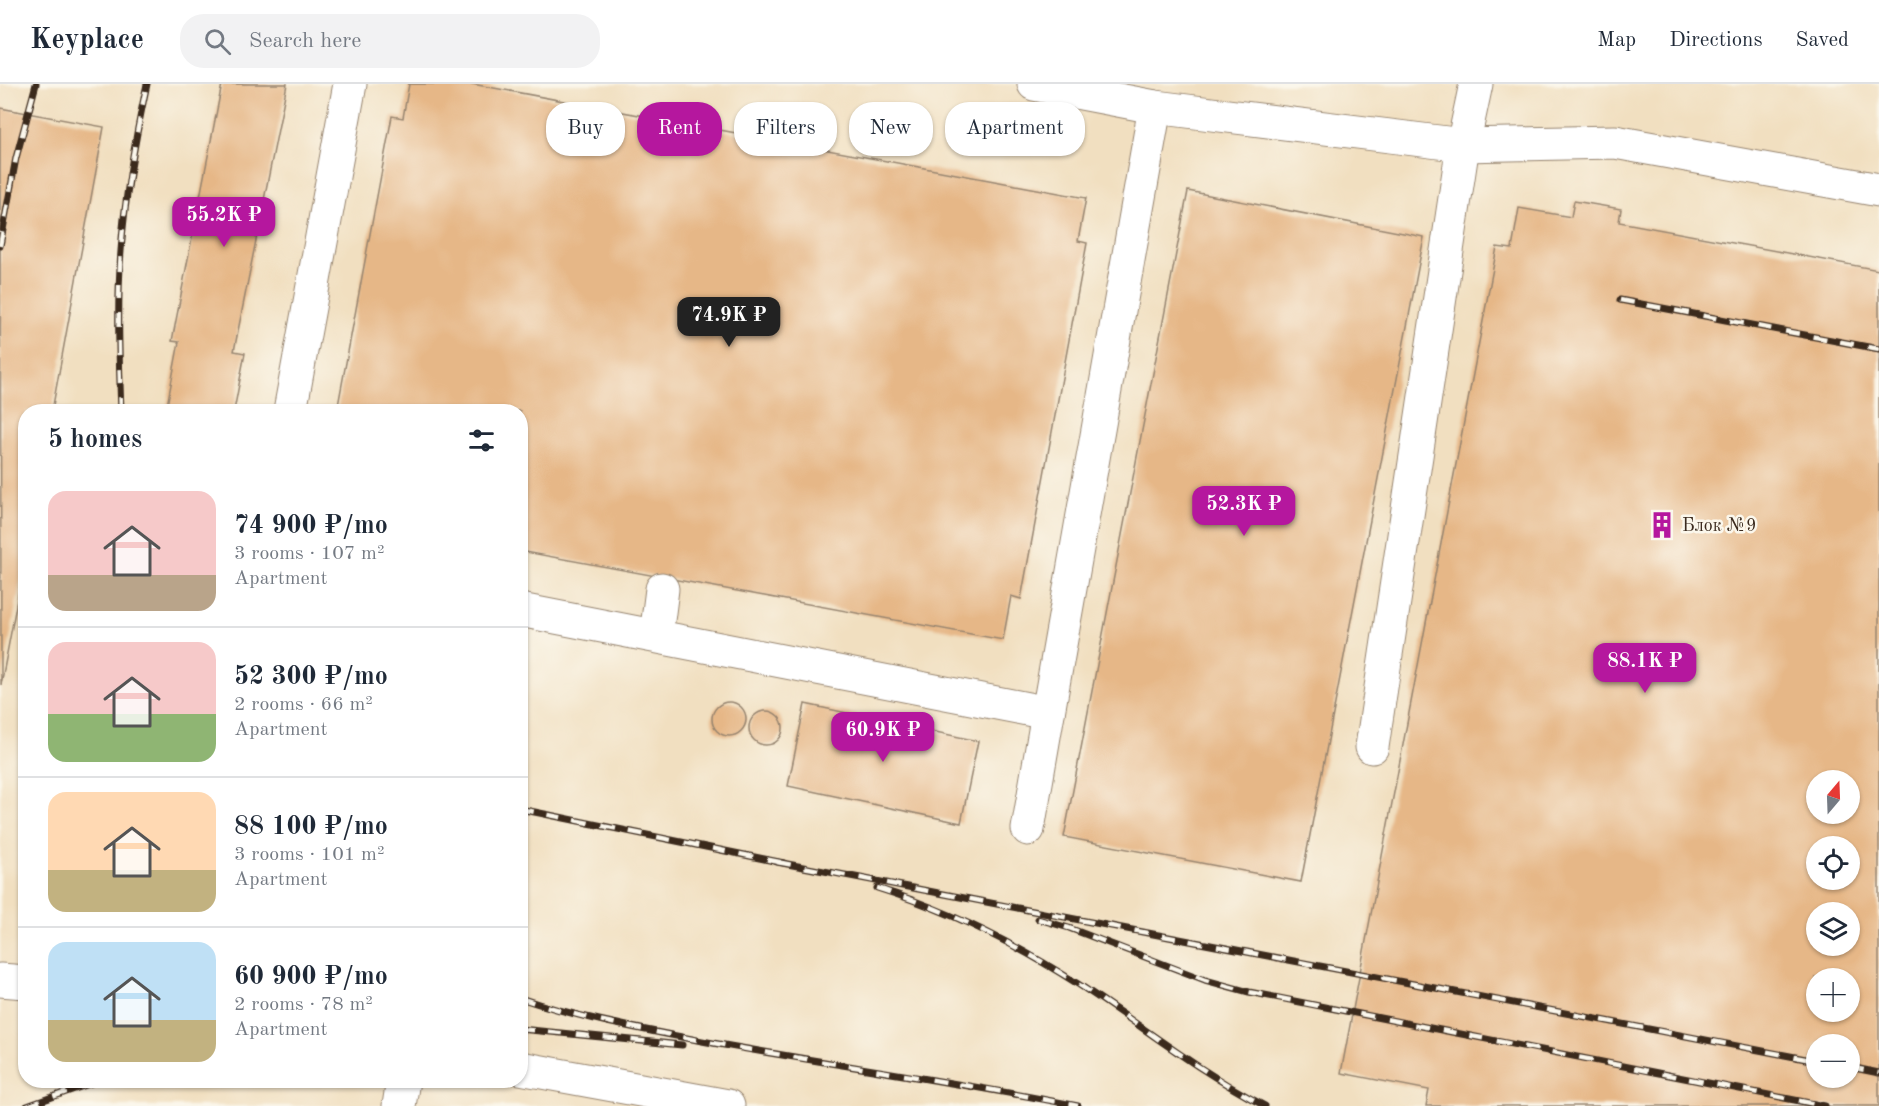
<!DOCTYPE html>
<html lang="en">
<head>
<meta charset="utf-8">
<style>
	:root { --surface:#fff; --page:#f2f2f3; --text:#1f2937; --muted:#747a83; --line:#e0e1e3; --accent:#b5179e }
	body { margin:0; font-family:"Old Standard TT",serif; background:var(--page); color:var(--text); height:100vh; display:flex; flex-direction:column; font-size:22px; white-space:nowrap }
	* { box-sizing:border-box; margin:0 }
	p { font-size:20px; color:var(--muted) }
	.icon { flex:none; width:33px; height:33px; fill:none; stroke:currentColor; stroke-width:2; stroke-linecap:round; stroke-linejoin:round }
	.map { position:relative; flex:1; overflow:hidden }
	.sheet { position:absolute; left:18px; top:320px; width:510px; height:684px; display:flex; flex-direction:column; background:var(--surface); border-radius:24px; box-shadow:0 2px 4px #0004 }
	.sheet>* { flex:none }
	.banner { position:absolute; left:546px; top:18px; width:570px; height:54px; display:flex; gap:12px }
	.needle { width:39px; rotate:19deg }
	.buttons { position:absolute; left:1806px; top:686px; display:grid; gap:12px }
	.buttons a { display:grid; place-items:center; width:54px; height:54px; border-radius:50%; background:var(--surface); box-shadow:0 2px 4px #0004; font-size:30px }
	.price { position:absolute; translate:-50% -51px; padding:0 14px; border-radius:12px; background:var(--accent); color:#fff; font-size:20px; line-height:39px; filter:drop-shadow(0 2px 3px #0008) }
	.price::after { content:''; position:absolute; left:50%; top:36px; width:18px; height:14px; margin-left:-9px; background:inherit; clip-path:polygon(0 0,100% 0,50% 100%) }
	.price.active { background:#222; color:#fff }
	ul { padding:0; list-style:none }
	li { display:flex; align-items:center; gap:18px; height:150px; padding:0 30px }
	li+li { border-top:2px solid var(--line) }
	li span { display:grid; place-items:center; flex:none; width:168px; height:120px; border-radius:18px; color:#555 }
	li>.icon { margin-inline-start:auto }
	span .icon { width:72px; height:72px; fill:#fffc; stroke-width:1 }
	li b { font-size:26px }
	h2 { display:flex; justify-content:space-between; align-items:center; height:72px; padding:0 30px; font-size:26px }
	.chip { padding:0 21px; border-radius:24px; background:var(--surface); box-shadow:0 2px 4px #0004; font-size:21px; line-height:54px }
	.chip.active { background:var(--accent); color:#fff }
	header { display:flex; align-items:center; gap:36px; box-sizing:border-box; height:84px; padding:0 30px; background:var(--surface); border-bottom:2px solid var(--line) }
	header strong { font-size:28px }
	nav { display:flex; gap:33px; margin-inline-start:auto; font-size:21px }
	.search { width:420px; height:54px; background:var(--page); display:flex; align-items:center; gap:15px; box-sizing:border-box; padding:0 21px; border-radius:24px; color:var(--muted); font-size:22px }
	.map>svg:first-child { display:block }
	.building { fill:#e6b787; fill-rule:evenodd }
	.lines { fill:none; stroke-linecap:round; stroke-linejoin:round }
	.minor-casing { stroke:#96846f; stroke-width:35 }
	.minor { stroke:#fff; stroke-width:33 }
	.rail-casing { stroke:#3b2a1e; stroke-width:7 }
	.rail { stroke:#fbf7ec; stroke-width:4.5; stroke-dasharray:14; stroke-linecap:butt }
	.labels { text-anchor:middle; stroke-width:5; stroke-linejoin:round; paint-order:stroke }
	.poi-label { font-size:18px; fill:#3b2a1e; stroke:#fbf7ec; text-anchor:start }
</style>
</head>
<body>
<header>
<strong>Keyplace</strong>
<div class="search"><svg class="icon" aria-label="search" viewBox="0 0 24 24"><circle cx="10" cy="10" r="6"/><path d="M15 15l6 6"/></svg>Search here</div>
<nav><a>Map</a><a>Directions</a><a>Saved</a></nav>
</header>
<div class="map">
<svg width="1879" height="1022" viewBox="0 0 1879 1022">
	<rect width="100%" height="100%" fill="#fbf7ec"/>
	<filter id="ink" filterUnits="userSpaceOnUse"><feTurbulence type="fractalNoise" baseFrequency=".0167" numOctaves="2"/><feDisplacementMap in="SourceGraphic" scale="12" xChannelSelector="R" yChannelSelector="G"/><feConvolveMatrix kernelMatrix="1 2 1 2 8 2 1 2 1" color-interpolation-filters="sRGB"/></filter>
	<filter id="wash" filterUnits="userSpaceOnUse"><feTurbulence type="fractalNoise" baseFrequency=".008" numOctaves="4" result="noise"/><feDisplacementMap in="SourceGraphic" scale="24" xChannelSelector="R" yChannelSelector="G"/><feGaussianBlur stdDeviation="1.35" result="paint"/><feColorMatrix in="noise" values="0 0 0 0 0 0 0 0 0 0 0 0 0 0 0 0 0 1.4 0 .05"/><feComposite in="paint" operator="in"/></filter>
	<g filter="url(#wash)">
		<rect width="100%" height="100%" fill="#f1dfc0"/>
		<g id="blocks">
			<g class="building">
				<path d="M 222,0 L 287,0 L 234,267 L 245,269 L 234,327 L 166,327 L 179,258 L 172,257 Z"/>
				<path d="M 409,0 L 472,0 L 1086,114 L 1078,157 L 1087,159 L 1021,515 L 1011,512 L 1003,556 L 520,467 L 520,327 L 337,327 L 392,32 L 403,34 Z"/>
				<path d="M 0,24 L 104,43 L 52,327 L 26,327 L 26,469 L 1,601 Z"/>
				<path d="M 1188,107 L 1424,153 L 1301,798 L 1064,753 Z"/>
				<path d="M 1574,117 L 1621,125 L 1619,138 L 1879,186 L 1879,1022 L 1426,1022 L 1429,1006 L 1341,989 L 1497,163 L 1512,165 L 1519,124 L 1571,133 ZM 1816,696 L 1850,696 L 1850,729 L 1816,729 ZM 1816,762 L 1850,762 L 1850,795 L 1816,795 ZM 1816,828 L 1850,828 L 1850,861 L 1816,861 ZM 1816,894 L 1850,894 L 1850,927 L 1816,927 ZM 1816,960 L 1850,960 L 1850,993 L 1816,993 Z"/>
				<circle cx="729" cy="635" r="17"/>
				<path d="M 805,620 L 978,657 L 961,739 L 788,702 Z"/>
				<circle cx="766" cy="644" r="17"/>
			</g>
		</g>
	</g>
	<g filter="url(#ink)">
		<use href="#blocks" fill-opacity="0" stroke="#96846f" stroke-width="1.5"/>
		<g class="lines">
			<defs>
				<g id="minor">
					<path d="M 1034,0 L 1155,23 L 1463,61 L 1615,58 L 1879,106"/>
					<path d="M 290,327 L 350,0"/>
					<path d="M 520,526 L 1048,629 L 1155,23"/>
					<path d="M 656,552 L 662,505"/>
					<path d="M 1372,663 L 1463,61 L 1476,0"/>
					<path d="M 1028,745 L 1048,629"/>
					<path d="M 0,896 L 26,898"/>
					<path d="M 520,984 L 728,1022"/>
					<path d="M 399,1022 L 403,996"/>
				</g>
			</defs>
			<use href="#minor" class="minor-casing"/>
			<use href="#minor" class="minor"/>
			<defs>
				<g id="rail">
					<path d="M 0,162 L 16,74 L 36,0"/>
					<path d="M 1620,216 L 1879,265"/>
					<path d="M 121,327 C 119,274 117,220 121,167 C 125,111 135,55 147,0"/>
					<path d="M 520,725 L 784,779"/>
					<path d="M 777,778 L 1816,977"/>
					<path d="M 877,804 C 948,826 1016,860 1078,900 C 1140,940 1199,988 1265,1022"/>
					<path d="M 1038,835 L 1069,844 L 1205,896 L 1249,908 L 1825,1022"/>
					<path d="M 520,914 C 579,934 641,945 702,957 C 827,980 953,997 1078,1022"/>
					<path d="M 520,945 L 682,961"/>
					<path d="M 1850,983 L 1879,989"/>
					<path d="M 27,1022 L 100,996"/>
				</g>
			</defs>
			<use href="#rail" class="rail-casing"/>
			<use href="#rail" class="rail"/>
		</g>
	</g>
	<defs>
		<symbol id="building-bare" viewBox="-9 -9 18 18"><path d="M-4-6H4V6H1V3H-1V6H-4ZM-2.5-4.3h1.7v1.8h-1.7ZM.8-4.3h1.7v1.8H.8ZM-2.5-1h1.7V.8h-1.7ZM.8-1h1.7V.8H.8Z" fill="#b5179e" stroke="#fbf7ec" stroke-width="2.5" paint-order="stroke"/></symbol>
	</defs>
	<g fill-rule="evenodd">
		<use href="#building-bare" x="1643" y="422" width="38" height="38"/>
	</g>
	<g class="labels">
		<g class="poi-label">
			<text x="1682" y="447">Блок №9</text>
		</g>
	</g>
</svg>
<div class="buttons">
<a><svg class="needle" viewBox="-14 -14 28 28"><path d="M0-13l5 13h-10z" fill="#e53935"/><path d="M0 13l5-13h-10z" fill="#747a83"/></svg></a>
<a><svg class="icon" aria-label="locate" viewBox="0 0 24 24"><circle cx="12" cy="12" r="6"/><path d="M12 2v4M12 18v4M2 12h4M18 12h4"/></svg></a>
<a><svg class="icon" aria-label="layers" viewBox="0 0 24 24"><path d="M12 4l9 5-9 5-9-5zM3 14l9 5 9-5"/></svg></a>
<a>+</a>
<a>−</a>
</div>
<b class="price" style="left:224px;top:164px">55.2K ₽</b>
<b class="price active" style="left:729px;top:264px">74.9K ₽</b>
<b class="price" style="left:1244px;top:453px">52.3K ₽</b>
<b class="price" style="left:1645px;top:610px">88.1K ₽</b>
<b class="price" style="left:883px;top:679px">60.9K ₽</b>
<div class="banner">
<a class="chip">Buy</a>
<a class="chip active">Rent</a>
<a class="chip">Filters</a>
<a class="chip">New</a>
<a class="chip">Apartment</a>
</div>
<section class="sheet">
<h2>5 homes<svg class="icon" aria-label="filters" viewBox="0 0 24 24"><path d="M4 7h16M4 17h16"/><circle cx="9" cy="7" r="2"/><circle cx="15" cy="17" r="2"/></svg></h2>
<ul>
<li><span style="background:linear-gradient(#f6c9c9 70%,#b9a48a 0)"><svg class="icon" aria-label="home" viewBox="0 0 24 24"><path d="M3 11l9-7 9 7M6 9v11h12V9"/></svg></span><div><b>74 900 ₽/mo</b><p>3 rooms · 107 m²</p><p>Apartment</p></div></li>
<li><span style="background:linear-gradient(#f6c9c9 60%,#8fb573 0)"><svg class="icon" aria-label="home" viewBox="0 0 24 24"><path d="M3 11l9-7 9 7M6 9v11h12V9"/></svg></span><div><b>52 300 ₽/mo</b><p>2 rooms · 66 m²</p><p>Apartment</p></div></li>
<li><span style="background:linear-gradient(#ffd9b3 65%,#c2b280 0)"><svg class="icon" aria-label="home" viewBox="0 0 24 24"><path d="M3 11l9-7 9 7M6 9v11h12V9"/></svg></span><div><b>88 100 ₽/mo</b><p>3 rooms · 101 m²</p><p>Apartment</p></div></li>
<li><span style="background:linear-gradient(#bfe0f5 65%,#c2b280 0)"><svg class="icon" aria-label="home" viewBox="0 0 24 24"><path d="M3 11l9-7 9 7M6 9v11h12V9"/></svg></span><div><b>60 900 ₽/mo</b><p>2 rooms · 78 m²</p><p>Apartment</p></div></li>
</ul>
</section>
</div>
</body>
</html>
